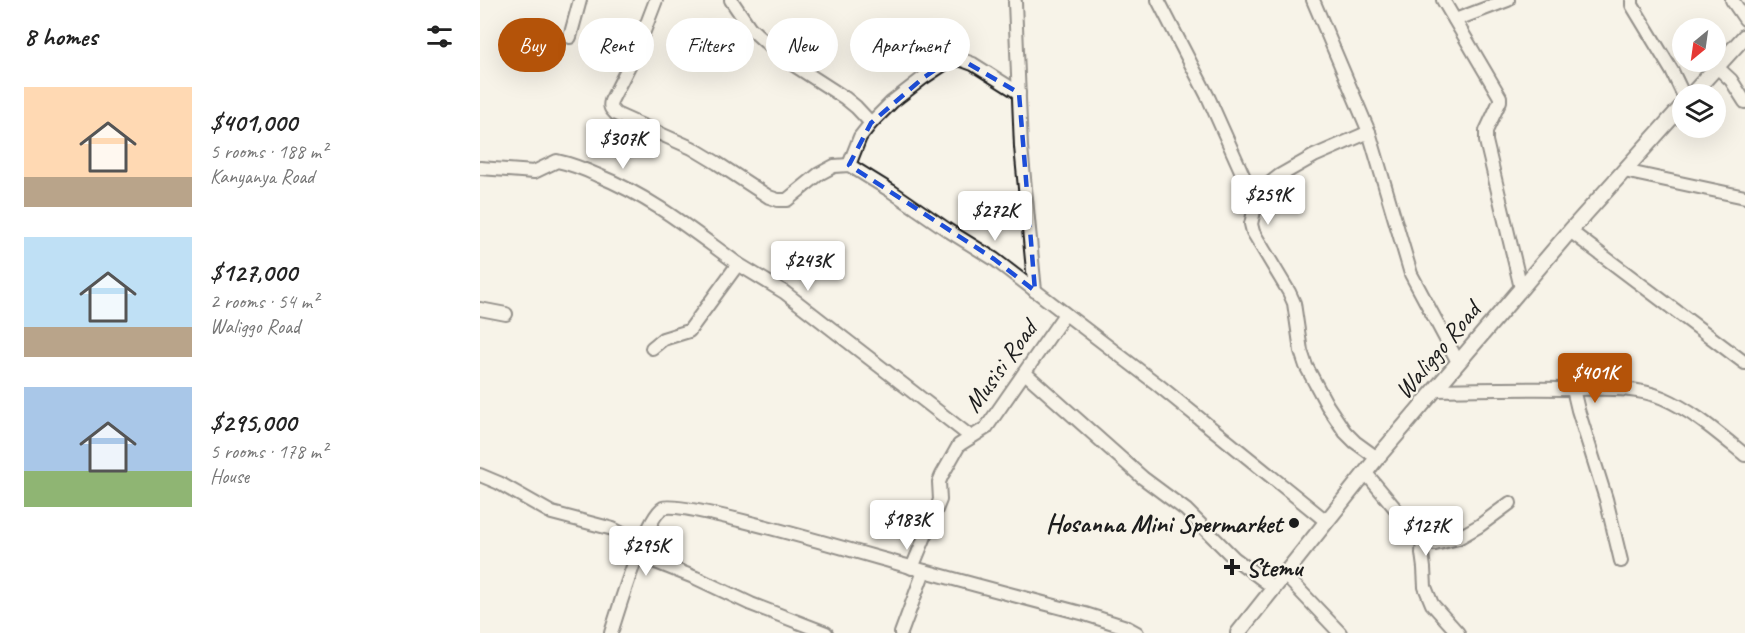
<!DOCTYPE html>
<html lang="en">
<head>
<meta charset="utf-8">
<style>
	:root { --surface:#fff; --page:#f6f6f6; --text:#222; --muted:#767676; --accent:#b45309 }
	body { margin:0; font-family:Caveat,sans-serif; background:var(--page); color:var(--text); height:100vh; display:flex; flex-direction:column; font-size:22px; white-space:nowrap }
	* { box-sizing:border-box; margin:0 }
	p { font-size:20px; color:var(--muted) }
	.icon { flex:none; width:33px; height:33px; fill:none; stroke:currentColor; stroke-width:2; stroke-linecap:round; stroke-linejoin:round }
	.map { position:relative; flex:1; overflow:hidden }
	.side { display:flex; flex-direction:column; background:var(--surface); width:480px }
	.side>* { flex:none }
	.banner { position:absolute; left:18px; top:18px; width:570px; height:54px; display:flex; gap:12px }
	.needle { width:39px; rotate:209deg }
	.tools { position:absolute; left:1192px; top:18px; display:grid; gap:12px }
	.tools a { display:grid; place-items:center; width:54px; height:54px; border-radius:50%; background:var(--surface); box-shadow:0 6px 24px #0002; font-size:30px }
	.price { position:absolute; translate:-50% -51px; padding:0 14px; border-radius:6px; background:#fff; color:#222; font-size:20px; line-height:39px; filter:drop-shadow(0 2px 3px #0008) }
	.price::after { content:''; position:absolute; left:50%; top:36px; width:18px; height:14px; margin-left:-9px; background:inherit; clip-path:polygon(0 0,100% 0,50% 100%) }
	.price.active { background:var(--accent); color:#fff }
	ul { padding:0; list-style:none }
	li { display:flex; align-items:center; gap:18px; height:150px; padding:0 24px }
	li span { display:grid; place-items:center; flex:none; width:168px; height:120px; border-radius:0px; color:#555 }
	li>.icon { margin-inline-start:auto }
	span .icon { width:72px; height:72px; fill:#fffc; stroke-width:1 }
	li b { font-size:26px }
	h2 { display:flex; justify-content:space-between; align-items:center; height:72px; padding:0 24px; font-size:26px }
	.pill { padding:0 21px; border-radius:27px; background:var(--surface); box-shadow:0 6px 24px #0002; font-size:21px; line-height:54px }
	.pill.active { background:var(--accent); color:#fff }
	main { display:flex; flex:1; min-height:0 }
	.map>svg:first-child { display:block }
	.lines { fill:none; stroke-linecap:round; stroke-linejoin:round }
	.minor-casing { stroke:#1c1c1c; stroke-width:16 }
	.tertiary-casing { stroke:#1c1c1c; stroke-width:18 }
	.minor { stroke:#f7f3e8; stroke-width:12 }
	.tertiary { stroke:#f7f3e8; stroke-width:14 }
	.marked { fill:none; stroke:#1d4ed8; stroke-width:4.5; stroke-dasharray:12 8; stroke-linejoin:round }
	.poi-dot { fill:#1c1c1c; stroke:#f7f3e8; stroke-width:2 }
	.labels { text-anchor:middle; stroke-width:4.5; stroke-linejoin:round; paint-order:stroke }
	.street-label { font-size:26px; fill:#1c1c1c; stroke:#f7f3e8 }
	.poi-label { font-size:26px; font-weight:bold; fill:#1c1c1c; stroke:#f7f3e8; text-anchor:end }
</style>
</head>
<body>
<main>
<section class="side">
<h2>8 homes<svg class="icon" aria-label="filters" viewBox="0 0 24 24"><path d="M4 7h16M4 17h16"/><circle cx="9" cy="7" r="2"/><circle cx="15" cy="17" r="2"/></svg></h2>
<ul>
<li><span style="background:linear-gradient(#ffd9b3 75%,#b9a48a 0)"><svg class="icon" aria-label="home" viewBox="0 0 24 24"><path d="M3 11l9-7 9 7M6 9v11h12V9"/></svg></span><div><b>$401,000</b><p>5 rooms · 188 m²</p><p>Kanyanya Road</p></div></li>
<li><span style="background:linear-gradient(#bfe0f5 75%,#b9a48a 0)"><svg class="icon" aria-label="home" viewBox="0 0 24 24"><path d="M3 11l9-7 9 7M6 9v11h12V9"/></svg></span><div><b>$127,000</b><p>2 rooms · 54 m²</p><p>Waliggo Road</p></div></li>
<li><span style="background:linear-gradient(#a9c7e8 70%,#8fb573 0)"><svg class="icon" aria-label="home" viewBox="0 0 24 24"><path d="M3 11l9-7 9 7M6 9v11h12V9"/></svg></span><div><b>$295,000</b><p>5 rooms · 178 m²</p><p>House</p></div></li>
</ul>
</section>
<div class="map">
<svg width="1265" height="633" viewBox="0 0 1265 633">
	<rect width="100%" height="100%" fill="#f7f3e8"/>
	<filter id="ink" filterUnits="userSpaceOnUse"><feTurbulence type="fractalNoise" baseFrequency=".0167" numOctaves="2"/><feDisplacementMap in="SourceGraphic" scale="12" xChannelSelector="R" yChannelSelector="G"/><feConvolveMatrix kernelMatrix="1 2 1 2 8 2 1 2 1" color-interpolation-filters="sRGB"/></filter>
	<g filter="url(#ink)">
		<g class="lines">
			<defs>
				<g id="minor">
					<path d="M 176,0 L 156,52 L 131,101 C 129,107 131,109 136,114 L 212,148 L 237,163 L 289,197 L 298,200 L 307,200 L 339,174 L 354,166 L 369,165 L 411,191 L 469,231 L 514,259 L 677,384 L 846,521"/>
					<path d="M 251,0 L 270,28 L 303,58 L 365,98 L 376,107 L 391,123"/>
					<path d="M 678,0 L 729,99 L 775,202 L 775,207 L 771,224 L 773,232 L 809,292 L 814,303 L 821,351 L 826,366 L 847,405 L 865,432 L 875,442 L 897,458"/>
					<path d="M 833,0 L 889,132 L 931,274 L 978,362"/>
					<path d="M 963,0 L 1020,97 L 1020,101 L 1006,131 L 1006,141 L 1041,288"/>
					<path d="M 1152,0 L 1152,5 L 1192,71 L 1203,94"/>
					<path d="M 1252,0 L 1265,19"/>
					<path d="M 535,2 L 541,147 L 555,291"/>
					<path d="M 975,20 L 1028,0"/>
					<path d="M 90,37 L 100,0"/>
					<path d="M 1237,67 L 1251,80 L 1265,102"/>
					<path d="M 369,165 L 380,137 L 391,123 L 412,102 L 443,78 L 470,60 L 482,60 L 493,64 L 539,93"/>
					<path d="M 0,168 L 54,172 L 77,161 C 91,164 104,169 117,175 C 173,198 210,229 258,264"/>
					<path d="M 1144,171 L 1265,197"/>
					<path d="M 772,197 L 799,176 L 834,156 L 889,132"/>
					<path d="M 1090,231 L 1265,363"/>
					<path d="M 0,309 L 26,314"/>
					<path d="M 172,348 L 183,339 L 209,331 L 258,264 L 304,292 L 491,437"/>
					<path d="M 545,373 L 663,478 L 706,510 L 754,558 L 794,588"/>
					<path d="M 1093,389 L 1098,410 L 1126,499 L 1141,561"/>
					<path d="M 955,390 C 1001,389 1047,388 1092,389 C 1122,389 1155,386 1183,398 C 1213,411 1239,434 1265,455"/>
					<path d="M 885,472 L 934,531 L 943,539 L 955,544 L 978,538 L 999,526 L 1030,503"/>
					<path d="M 0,475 L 19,483 L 72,513 L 133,529 L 162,544"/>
					<path d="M 943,539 L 942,553 L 944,568 L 945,587 L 952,604 L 978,633"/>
					<path d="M 158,555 L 216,578 L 271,604 L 346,633"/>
					<path d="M 432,568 L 460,500 L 459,482 L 462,475 L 479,445 L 506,428 L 585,314"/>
					<path d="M 804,574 L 860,633"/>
					<path d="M 131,633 C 138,611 166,517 183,508 C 202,499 400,559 434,568 C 491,584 548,599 605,614 L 646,627 L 657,633"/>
					<path d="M 421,633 L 444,571"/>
				</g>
				<g id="tertiary">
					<path d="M 1212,94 L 1265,36"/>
					<path d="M 758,633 L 897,458 L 1090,231 L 1203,105"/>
				</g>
			</defs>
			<use href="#minor" class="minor-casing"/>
			<use href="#tertiary" class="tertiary-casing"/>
			<use href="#minor" class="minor"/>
			<use href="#tertiary" class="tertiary"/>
		</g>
	</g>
	<path d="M0 0H1265V633H0ZM 470,60 L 482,60 L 539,93 L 555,291 L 514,259 L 369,165 L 391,123 L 443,78 Z" fill="#f7f3e8" fill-opacity=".55" fill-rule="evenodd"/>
	<path class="marked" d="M 470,60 L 482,60 L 539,93 L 555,291 L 514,259 L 369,165 L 391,123 L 443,78 Z"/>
	<g class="poi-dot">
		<circle cx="814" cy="523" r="6"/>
		<path d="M749 558h6v6h6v6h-6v6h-6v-6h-6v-6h6z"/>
	</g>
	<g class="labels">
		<g class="street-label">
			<text transform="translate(957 350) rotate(-50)" y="9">Waliggo Road</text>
			<text transform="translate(520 366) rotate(-54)" y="9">Musisi Road</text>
		</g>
		<g class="poi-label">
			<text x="802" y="532">Hosanna Mini Spermarket</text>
			<text x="766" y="576" text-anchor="start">Stemu</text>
		</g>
	</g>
</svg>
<div class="tools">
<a><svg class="needle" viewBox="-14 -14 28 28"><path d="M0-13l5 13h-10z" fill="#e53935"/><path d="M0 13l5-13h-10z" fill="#767676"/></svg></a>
<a><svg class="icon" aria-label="layers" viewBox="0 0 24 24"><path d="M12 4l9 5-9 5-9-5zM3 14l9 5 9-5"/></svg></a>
</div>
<b class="price" style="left:143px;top:170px">$307K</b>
<b class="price" style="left:788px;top:226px">$259K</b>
<b class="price" style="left:515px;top:242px">$272K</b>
<b class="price" style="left:328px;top:292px">$243K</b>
<b class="price active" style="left:1115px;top:404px">$401K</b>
<b class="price" style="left:427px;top:551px">$183K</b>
<b class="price" style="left:946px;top:557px">$127K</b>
<b class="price" style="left:166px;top:577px">$295K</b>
<div class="banner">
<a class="pill active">Buy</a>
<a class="pill">Rent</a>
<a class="pill">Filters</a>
<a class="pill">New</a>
<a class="pill">Apartment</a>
</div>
</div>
</main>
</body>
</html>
